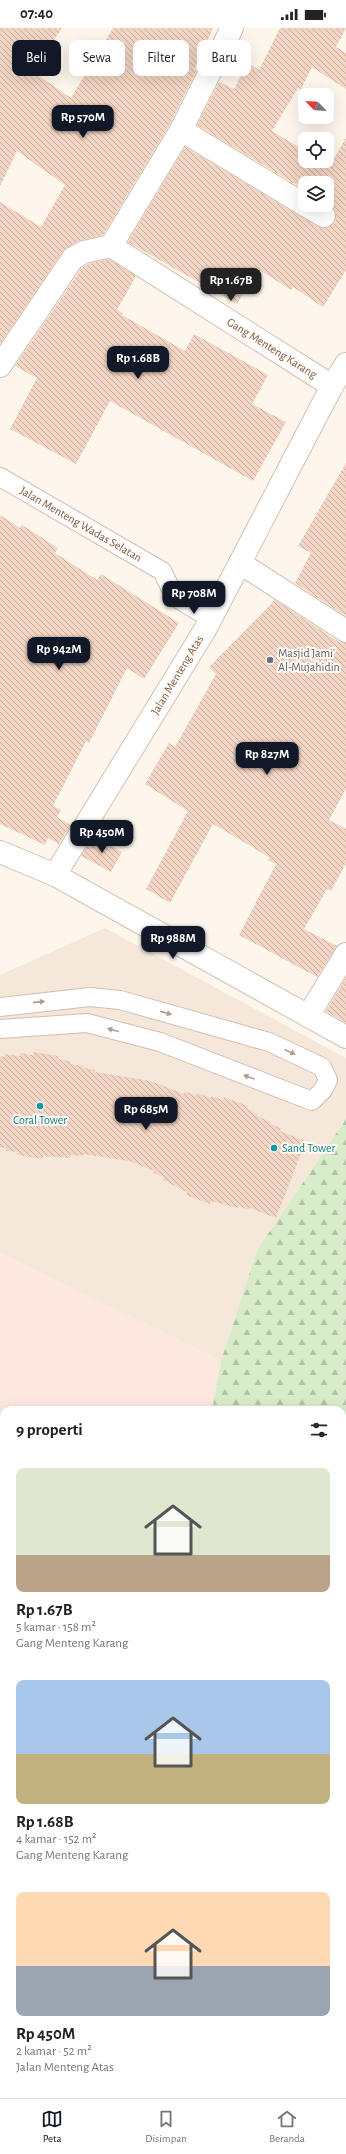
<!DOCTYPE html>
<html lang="id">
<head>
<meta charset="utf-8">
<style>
	:root { --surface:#fff; --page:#f2f2f2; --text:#222; --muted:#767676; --line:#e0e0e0; --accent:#111827 }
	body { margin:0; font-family:"Alegreya Sans",sans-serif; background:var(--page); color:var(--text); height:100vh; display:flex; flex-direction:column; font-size:15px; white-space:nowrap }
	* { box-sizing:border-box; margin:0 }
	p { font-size:13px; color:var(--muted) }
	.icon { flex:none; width:22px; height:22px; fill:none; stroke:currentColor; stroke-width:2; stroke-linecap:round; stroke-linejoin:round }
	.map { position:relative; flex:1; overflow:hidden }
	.panel { position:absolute; left:0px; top:1378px; width:346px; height:692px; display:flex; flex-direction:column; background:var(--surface); border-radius:12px 12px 0 0; box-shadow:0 4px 16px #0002 }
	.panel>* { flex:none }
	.guide { position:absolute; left:12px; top:12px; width:322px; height:36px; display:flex; gap:8px }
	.needle { width:26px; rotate:294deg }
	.fabs { position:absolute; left:298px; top:60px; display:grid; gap:8px }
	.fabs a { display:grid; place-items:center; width:36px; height:36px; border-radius:8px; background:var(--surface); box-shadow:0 4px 16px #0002; font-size:20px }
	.price { position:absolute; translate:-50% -34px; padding:0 9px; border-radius:8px; background:var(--accent); color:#fff; font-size:13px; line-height:26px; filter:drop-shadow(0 1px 2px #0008) }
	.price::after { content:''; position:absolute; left:50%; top:24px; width:12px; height:9px; margin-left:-6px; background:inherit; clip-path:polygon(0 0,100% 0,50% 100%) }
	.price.on { background:#222; color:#fff }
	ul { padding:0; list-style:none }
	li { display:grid; align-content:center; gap:8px; height:212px; padding:0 16px }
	li span { display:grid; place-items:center; height:124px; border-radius:8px; color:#555 }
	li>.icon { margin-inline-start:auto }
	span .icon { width:72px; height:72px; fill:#fffc; stroke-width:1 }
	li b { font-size:17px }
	h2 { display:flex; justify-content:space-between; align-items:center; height:48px; padding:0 16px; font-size:17px }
	.chip { padding:0 14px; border-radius:8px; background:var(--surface); box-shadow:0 4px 16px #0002; font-size:14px; line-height:36px }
	.chip.on { background:var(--accent); color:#fff }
	.status { display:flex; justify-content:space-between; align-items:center; height:28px; padding:0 20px; background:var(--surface); direction:ltr }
	.status svg { height:11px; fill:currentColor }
	.dock { display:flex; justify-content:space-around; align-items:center; height:56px; border-top:1px solid var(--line); background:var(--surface); font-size:11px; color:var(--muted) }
	.dock a { display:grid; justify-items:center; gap:2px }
	.dock .on { color:var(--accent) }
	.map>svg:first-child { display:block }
	.residential { fill:#f5e8da }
	.commercial { fill:#fde8e0 }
	.forest { fill:url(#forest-firs) }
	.water { fill:url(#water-rules); stroke:#a5d3da }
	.building { fill:url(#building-back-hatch) }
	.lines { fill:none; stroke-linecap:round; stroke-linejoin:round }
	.lane-casing { stroke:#d1beb0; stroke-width:20 }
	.street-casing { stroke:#d1beb0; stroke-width:24 }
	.secondary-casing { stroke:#d6c0b0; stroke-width:24 }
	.lane { stroke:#fff; stroke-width:18 }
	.street { stroke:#fff; stroke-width:22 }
	.secondary { stroke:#fff; stroke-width:22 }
	.oneway { fill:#af9d94 }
	.worship-dot { fill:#6b7280; stroke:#fffaf3; stroke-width:1.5 }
	.culture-dot { fill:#0f9aa8; stroke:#fffaf3; stroke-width:1.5 }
	.labels { text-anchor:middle; stroke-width:4; stroke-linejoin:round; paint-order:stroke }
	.street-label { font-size:12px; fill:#7a5c4d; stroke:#fffaf3 }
	.worship-label { font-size:12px; fill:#5b616d; stroke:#fffaf3; text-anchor:start }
	.culture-label { font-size:12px; fill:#0d838f; stroke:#fffaf3 }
</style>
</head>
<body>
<div class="status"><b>07:40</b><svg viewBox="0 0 49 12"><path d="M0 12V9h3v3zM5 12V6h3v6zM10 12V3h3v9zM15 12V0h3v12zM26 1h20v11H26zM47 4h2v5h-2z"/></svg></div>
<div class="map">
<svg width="346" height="2070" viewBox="0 0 346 2070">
	<defs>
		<pattern id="forest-firs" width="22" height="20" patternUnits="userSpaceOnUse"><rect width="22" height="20" fill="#d8ecc9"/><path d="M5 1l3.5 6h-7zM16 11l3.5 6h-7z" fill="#b4c2a5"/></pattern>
		<pattern id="water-rules" width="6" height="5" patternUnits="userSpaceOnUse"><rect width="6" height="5" fill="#bfe3e8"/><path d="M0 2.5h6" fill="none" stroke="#a0bbbe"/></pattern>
		<pattern id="building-back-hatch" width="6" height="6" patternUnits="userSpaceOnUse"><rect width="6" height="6" fill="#f3d5c3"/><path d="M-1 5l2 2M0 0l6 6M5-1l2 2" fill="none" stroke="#cab0a1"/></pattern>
	</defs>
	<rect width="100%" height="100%" fill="#fdf6ec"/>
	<path class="residential" d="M 105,900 L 346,1030 L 346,1091 L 257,1222 L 221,1333 L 0,1225 L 0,947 Z"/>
	<path class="commercial" d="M 0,1225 L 221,1333 L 212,1382 L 4,1382 L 4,1421 L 0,1423 Z"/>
	<g class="forest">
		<path d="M 346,1091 L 346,1565 L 342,1571 L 342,1382 L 212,1382 L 221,1333 L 257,1222 Z"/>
		<path d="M 4,1421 L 4,1667 L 0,1670 L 0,1423 Z"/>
	</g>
	<g class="water">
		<path d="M 0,1792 L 4,1793 L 4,1867 L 0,1866 Z"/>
		<path d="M 342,1893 L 346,1894 L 346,1981 L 342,1980 Z"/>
	</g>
	<g class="building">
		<path d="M 0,0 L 62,0 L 33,44 L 71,70 L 113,0 L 213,0 L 195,40 L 197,42 L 170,96 L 103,207 L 78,213 L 63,223 L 0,316 L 0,174 L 41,199 L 65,157 L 17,123 L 0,158 Z"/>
		<path d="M 280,0 L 346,0 L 336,19 L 346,25 L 346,61 L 312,39 L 301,61 L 298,60 L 272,103 L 305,123 L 305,133 L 323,133 L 330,137 L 346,110 L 346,242 L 323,279 L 293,259 L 291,262 L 258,241 L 237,276 L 128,214 L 185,119 L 318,199 L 324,200 L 335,195 L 336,188 L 335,182 L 327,175 L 327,155 L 305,155 L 305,162 L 197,97 L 219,54 L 234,61 L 248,35 L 259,42 Z"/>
		<path d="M 109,231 L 136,248 L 117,282 L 123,285 L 122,287 L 185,323 L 194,306 L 268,347 L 252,376 L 286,394 L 253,453 L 110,373 L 76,436 L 10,401 L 37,350 L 15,338 L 82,240 L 88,236 Z"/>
		<path d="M 346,435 L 346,588 L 295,555 L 311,525 L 298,518 Z"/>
		<path d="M 0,487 L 20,500 L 22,497 L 58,520 L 55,525 L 97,552 L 101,546 L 179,595 L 144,651 L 127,640 L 89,715 L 86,713 L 53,778 L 61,782 L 57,789 L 71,797 L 59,816 L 48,810 L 45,817 L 0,796 Z"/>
		<path d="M 275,572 L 339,614 L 346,615 L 346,761 L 329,792 L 346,801 L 346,835 L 331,863 L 327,861 L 304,901 L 337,918 L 317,949 L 239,907 L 276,836 L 268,832 L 269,829 L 213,796 L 170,875 L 146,861 L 188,783 L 145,756 L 169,715 L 175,719 L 216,646 L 209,639 Z"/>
		<path d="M 93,808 L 122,824 L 111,844 L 81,828 Z"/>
		<path d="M 346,950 L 346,995 L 326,983 Z"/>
		<path d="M 33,1024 L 59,1028 L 58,1031 L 70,1033 L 70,1036 L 84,1038 L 84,1040 L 95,1042 L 95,1044 L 151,1053 L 184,1066 L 185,1063 L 196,1068 L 197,1065 L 211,1070 L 212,1068 L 223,1072 L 224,1069 L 248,1078 L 247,1081 L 258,1086 L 257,1088 L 271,1094 L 270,1096 L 281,1100 L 280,1103 L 306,1113 L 276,1190 L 250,1180 L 249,1182 L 239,1178 L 237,1180 L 211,1173 L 210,1176 L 186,1167 L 187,1164 L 163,1152 L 164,1149 L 154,1145 L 154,1143 L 129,1133 L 83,1126 L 82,1128 L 71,1127 L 70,1130 L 43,1128 L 43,1131 L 17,1127 L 18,1124 L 6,1123 L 6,1120 L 0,1119 L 0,1028 L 5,1029 L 5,1026 L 20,1028 L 20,1025 L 33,1027 Z"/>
	</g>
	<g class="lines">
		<defs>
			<g id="lane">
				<path d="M 0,449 L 162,543 L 175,569 L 211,591"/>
				<path d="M 0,979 L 90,969 L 120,972 L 269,1014 L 322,1039 L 328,1052 L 323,1062 L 312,1073 L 160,1014 L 87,995 L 0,1001"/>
			</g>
			<g id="street">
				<path d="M 181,102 L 305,177"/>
				<path d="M 305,177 L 324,188"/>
				<path d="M 111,218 L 332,358"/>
				<path d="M 0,338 L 73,230 L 84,224 L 111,218 L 181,102 L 232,0"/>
				<path d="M 240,535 L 346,603"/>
				<path d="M 308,988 L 346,926"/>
				<path d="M 0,1941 L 4,1942"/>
				<path d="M 342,2043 L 346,2046"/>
			</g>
			<g id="secondary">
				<path d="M 0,824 L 55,847 L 346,1009"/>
				<path d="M 55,847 L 206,600 L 332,358 L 346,336"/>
				<path d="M 0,1759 L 4,1759"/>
				<path d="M 342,1843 L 346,1845"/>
			</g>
		</defs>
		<use href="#lane" class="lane-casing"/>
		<use href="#street" class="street-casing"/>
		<use href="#secondary" class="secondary-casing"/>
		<use href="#lane" class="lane"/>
		<use href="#street" class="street"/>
		<use href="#secondary" class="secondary"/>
	</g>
	<defs><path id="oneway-solid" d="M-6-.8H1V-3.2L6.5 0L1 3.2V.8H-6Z"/></defs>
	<g class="oneway">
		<use href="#oneway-solid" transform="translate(39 974) rotate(-6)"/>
		<use href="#oneway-solid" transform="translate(166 985) rotate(16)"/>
		<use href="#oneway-solid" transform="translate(113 1002) rotate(-165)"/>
		<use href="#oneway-solid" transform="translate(290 1024) rotate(25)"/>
		<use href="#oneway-solid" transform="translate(249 1049) rotate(-160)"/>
	</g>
	<circle class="worship-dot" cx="270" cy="632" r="4"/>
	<g class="culture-dot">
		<circle cx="40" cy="1078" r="4"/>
		<circle cx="274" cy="1120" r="4"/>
	</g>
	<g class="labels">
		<g class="street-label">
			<text transform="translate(272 320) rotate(32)" y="4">Gang Menteng Karang</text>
			<text transform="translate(81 496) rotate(30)" y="4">Jalan Menteng Wadas Selatan</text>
			<text transform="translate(177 647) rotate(-59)" y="4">Jalan Menteng Atas</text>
		</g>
		<g class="worship-label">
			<text x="278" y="629">Masjid Jami'<tspan x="278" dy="14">Al-Mujahidin</tspan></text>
		</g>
		<g class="culture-label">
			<text x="40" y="1096">Coral Tower</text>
			<text x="282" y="1124" text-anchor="start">Sand Tower</text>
		</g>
	</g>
</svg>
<div class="fabs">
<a><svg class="needle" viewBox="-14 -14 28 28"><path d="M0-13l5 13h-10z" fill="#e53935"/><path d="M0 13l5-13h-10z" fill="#767676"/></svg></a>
<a><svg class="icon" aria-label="locate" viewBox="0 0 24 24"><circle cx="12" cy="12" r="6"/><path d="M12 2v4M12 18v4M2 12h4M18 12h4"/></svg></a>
<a><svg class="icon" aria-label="layers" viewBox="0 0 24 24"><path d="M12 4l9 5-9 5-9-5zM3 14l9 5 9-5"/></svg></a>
</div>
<b class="price" style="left:83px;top:111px">Rp 570M</b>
<b class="price on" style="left:231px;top:274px">Rp 1.67B</b>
<b class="price" style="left:138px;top:352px">Rp 1.68B</b>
<b class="price" style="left:194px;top:587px">Rp 708M</b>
<b class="price" style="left:59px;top:643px">Rp 942M</b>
<b class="price" style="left:267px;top:748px">Rp 827M</b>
<b class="price" style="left:102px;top:826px">Rp 450M</b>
<b class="price" style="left:173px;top:932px">Rp 988M</b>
<b class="price" style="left:146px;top:1103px">Rp 685M</b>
<div class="guide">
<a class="chip on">Beli</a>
<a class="chip">Sewa</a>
<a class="chip">Filter</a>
<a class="chip">Baru</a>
</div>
<section class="panel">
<h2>9 properti<svg class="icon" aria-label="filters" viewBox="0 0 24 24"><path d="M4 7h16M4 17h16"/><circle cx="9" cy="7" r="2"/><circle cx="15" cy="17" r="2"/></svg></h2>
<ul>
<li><span style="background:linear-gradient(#dfe7d0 70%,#b9a48a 0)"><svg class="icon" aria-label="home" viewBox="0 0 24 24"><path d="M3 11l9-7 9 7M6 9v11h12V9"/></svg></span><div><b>Rp 1.67B</b><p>5 kamar · 158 m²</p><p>Gang Menteng Karang</p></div></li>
<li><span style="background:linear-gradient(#a9c7e8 60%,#c2b280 0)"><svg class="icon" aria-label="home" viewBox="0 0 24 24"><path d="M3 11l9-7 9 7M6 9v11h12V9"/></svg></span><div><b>Rp 1.68B</b><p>4 kamar · 152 m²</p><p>Gang Menteng Karang</p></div></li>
<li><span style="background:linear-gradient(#ffd9b3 60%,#9aa5b1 0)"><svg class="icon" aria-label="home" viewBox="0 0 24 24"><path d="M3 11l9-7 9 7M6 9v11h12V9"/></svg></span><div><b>Rp 450M</b><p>2 kamar · 52 m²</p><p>Jalan Menteng Atas</p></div></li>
</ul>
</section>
</div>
<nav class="dock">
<a class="on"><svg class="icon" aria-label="map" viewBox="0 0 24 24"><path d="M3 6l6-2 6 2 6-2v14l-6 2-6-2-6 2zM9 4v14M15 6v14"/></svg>Peta</a>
<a><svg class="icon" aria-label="saved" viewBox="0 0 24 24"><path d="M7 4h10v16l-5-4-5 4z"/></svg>Disimpan</a>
<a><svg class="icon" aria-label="home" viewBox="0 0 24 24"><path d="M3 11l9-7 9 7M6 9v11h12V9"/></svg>Beranda</a>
</nav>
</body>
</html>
